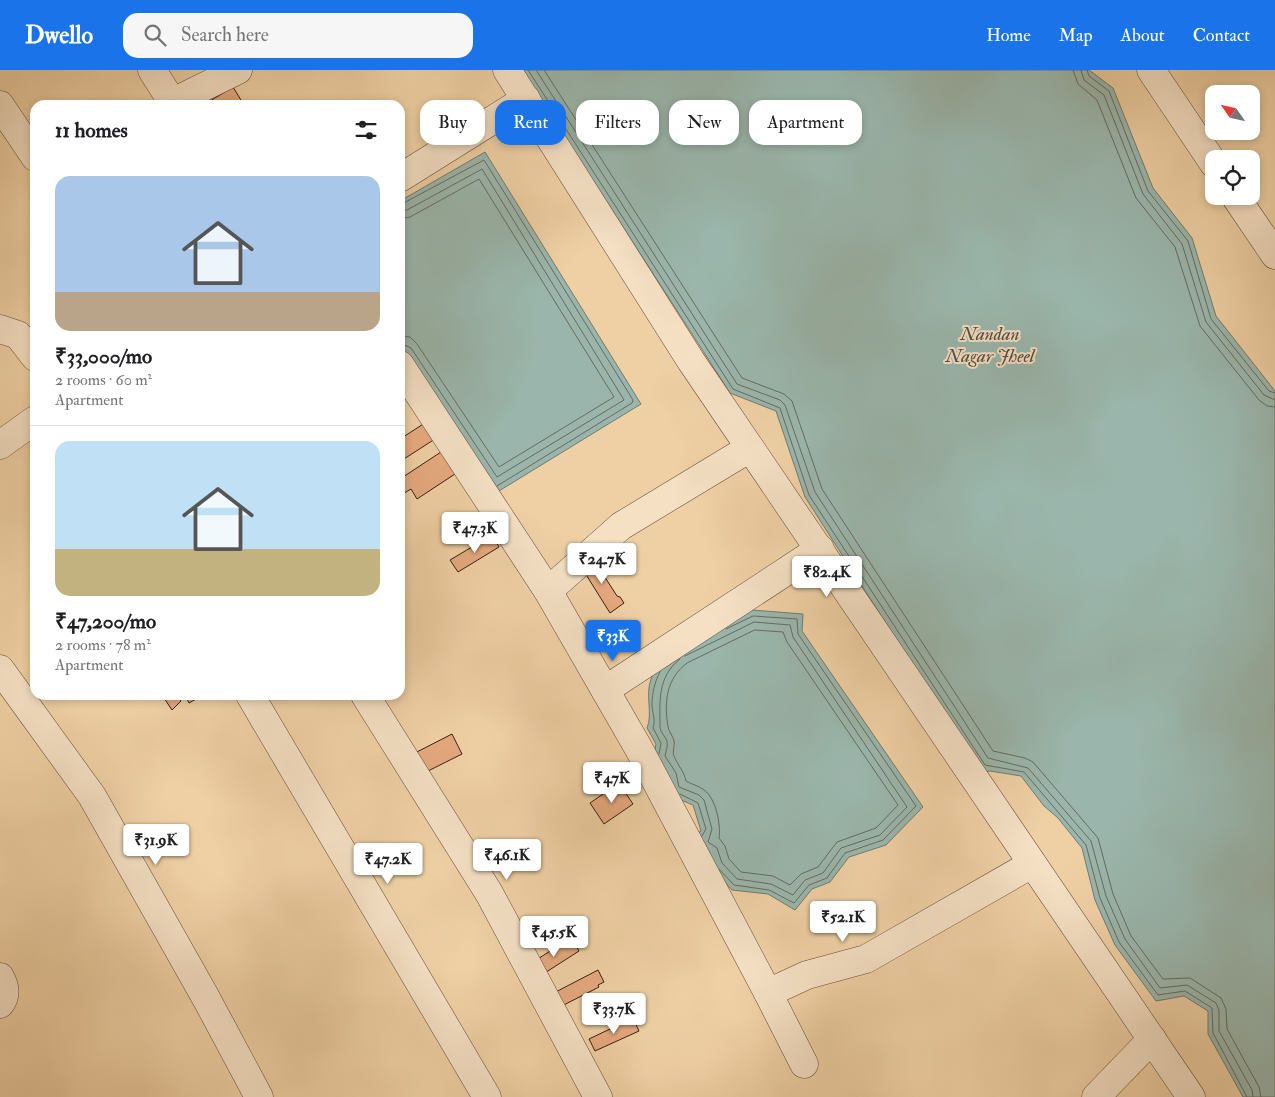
<!DOCTYPE html>
<html lang="en">
<head>
<meta charset="utf-8">
<style>
	:root { --surface:#fff; --page:#f6f6f6; --text:#202124; --muted:#757577; --line:#e0e0e0; --accent:#1a73e8 }
	body { margin:0; font-family:"IM FELL Double Pica",serif; background:var(--page); color:var(--text); height:100vh; display:flex; flex-direction:column; font-size:19px; white-space:nowrap }
	* { box-sizing:border-box; margin:0 }
	p { font-size:16px; color:var(--muted) }
	.icon { flex:none; width:28px; height:28px; fill:none; stroke:currentColor; stroke-width:2; stroke-linecap:round; stroke-linejoin:round }
	.map { position:relative; flex:1; overflow:hidden }
	.panel { position:absolute; left:30px; top:30px; width:375px; height:600px; display:flex; flex-direction:column; background:var(--surface); border-radius:15px; box-shadow:0 2px 8px #0003 }
	.panel>* { flex:none }
	.top-card { position:absolute; left:420px; top:30px; width:475px; height:45px; display:flex; gap:10px }
	.needle { width:32px; rotate:304deg }
	.controls { position:absolute; left:1205px; top:15px; display:grid; gap:10px }
	.controls a { display:grid; place-items:center; width:55px; height:55px; border-radius:10px; background:var(--surface); box-shadow:0 2px 8px #0003; font-size:25px }
	.price { position:absolute; translate:-50% -42px; padding:0 11px; border-radius:5px; background:#fff; color:#222; font-size:16px; line-height:32px; filter:drop-shadow(0 1px 2px #0008) }
	.price::after { content:''; position:absolute; left:50%; top:30px; width:15px; height:11px; margin-left:-8px; background:inherit; clip-path:polygon(0 0,100% 0,50% 100%) }
	.price.on { background:var(--accent); color:#fff }
	ul { padding:0; list-style:none }
	li { display:grid; align-content:center; gap:10px; height:265px; padding:0 25px }
	li+li { border-top:1px solid var(--line) }
	li span { display:grid; place-items:center; height:155px; border-radius:15px; color:#555 }
	li>.icon { margin-inline-start:auto }
	span .icon { width:90px; height:90px; fill:#fffc; stroke-width:1 }
	li b { font-size:21px }
	h2 { display:flex; justify-content:space-between; align-items:center; height:60px; padding:0 25px; font-size:21px }
	.chip { padding:0 18px; border-radius:15px; background:var(--surface); box-shadow:0 2px 8px #0003; font-size:18px; line-height:45px }
	.chip.on { background:var(--accent); color:#fff }
	header { display:flex; align-items:center; gap:30px; box-sizing:border-box; height:70px; padding:0 25px; background:var(--accent); color:#fff }
	header strong { font-size:24px }
	nav { display:flex; gap:28px; margin-inline-start:auto; font-size:18px }
	.search { width:350px; height:45px; background:var(--page); display:flex; align-items:center; gap:12px; box-sizing:border-box; padding:0 18px; border-radius:15px; color:var(--muted); font-size:19px }
	.map>svg:first-child { display:block }
	.water { fill:#9ab6ac; stroke:#727a6f }
	.lines { fill:none; stroke-linecap:round; stroke-linejoin:round }
	.shore { stroke:#686a60; stroke-width:1 }
	.building { fill:#e6a97f; stroke:#351f14 }
	.minor-casing { stroke:#644b38; stroke-width:29 }
	.minor { stroke:#f5e0c4; stroke-width:28 }
	.labels { text-anchor:middle; stroke-width:4; stroke-linejoin:round; paint-order:stroke }
	.water-label { font-size:19px; font-style:italic; fill:#534c42; stroke:#f5e0c4 }
</style>
</head>
<body>
<header>
<strong>Dwello</strong>
<div class="search"><svg class="icon" aria-label="search" viewBox="0 0 24 24"><circle cx="10" cy="10" r="6"/><path d="M15 15l6 6"/></svg>Search here</div>
<nav><a>Home</a><a>Map</a><a>About</a><a>Contact</a></nav>
</header>
<div class="map">
<svg width="1275" height="1027" viewBox="0 0 1275 1027">
	<rect width="100%" height="100%" fill="#efd0a4"/>
	<filter id="stains"><feTurbulence type="fractalNoise" baseFrequency=".004" numOctaves="4"/><feColorMatrix values="0 0 0 0 .2 0 0 0 0 .09 0 0 0 0 .02 0 0 0 .5 -.17"/></filter>
	<radialGradient id="worn" r=".72"><stop offset=".6" stop-color="#630" stop-opacity="0"/><stop offset="1" stop-color="#630" stop-opacity=".3"/></radialGradient>
	<g class="water">
		<path d="M 522,0 L 1089,0 L 1113,18 L 1153,118 L 1192,168 L 1216,246 L 1275,321 L 1275,1027 L 1243,1027 L 1208,964 L 1208,941 L 1184,926 L 1156,931 L 1115,875 L 1095,830 L 1082,778 L 1058,748 L 1044,736 L 1021,706 L 990,701 L 984,702 L 950,653 L 805,427 L 776,341 L 730,323 Z"/>
		<path d="M 485,82 L 641,334 L 494,424 L 400,281 L 400,131 Z"/>
		<path d="M 752,540 L 803,544 L 802,561 L 923,737 L 886,775 L 849,787 L 830,812 L 812,819 L 795,840 L 768,824 L 732,820 L 712,798 L 690,768 L 701,761 L 693,735 L 669,725 L 653,689 L 656,674 L 647,658 C 653,644 645,625 651,609 C 664,573 720,556 752,540 Z"/>
	</g>
	<g class="lines">
		<g class="shore">
			<path d="M 528,0 L 733,319 L 780,338 L 809,425 L 985,695 L 1024,702 L 1086,775 L 1100,828 L 1119,872 L 1158,925 L 1185,921 L 1212,938 L 1213,963 L 1247,1027"/>
			<path d="M 536,0 L 737,314 L 780,330 L 785,335 L 815,422 L 988,688 L 1028,698 L 1091,771 L 1106,826 L 1125,869 L 1160,918 L 1187,915 L 1216,933 L 1219,940 L 1219,961 L 1252,1020 L 1253,1027"/>
			<path d="M 544,0 L 742,308 L 784,324 L 792,331 L 822,419 L 993,681 L 1025,688 L 1033,692 L 1098,768 L 1113,824 L 1131,866 L 1163,909 L 1190,908 L 1221,928 L 1226,939 L 1227,959 L 1259,1017 L 1261,1027"/>
			<path d="M 1073,0 L 1078,14 L 1097,30 L 1136,128 L 1175,177 L 1200,256 L 1259,330 L 1267,336 L 1275,337"/>
			<path d="M 1081,0 L 1084,10 L 1104,25 L 1143,124 L 1182,174 L 1206,252 L 1264,325 L 1275,330"/>
			<path d="M 1087,0 L 1089,6 L 1109,21 L 1148,121 L 1188,171 L 1211,249 L 1269,321 L 1275,323"/>
			<path d="M 400,135 L 484,90 L 633,330 L 632,333 L 497,416"/>
			<path d="M 400,141 L 407,140 L 482,99 L 624,330 L 497,407 L 411,278 L 400,273"/>
			<path d="M 400,149 L 410,147 L 479,109 L 614,327 L 499,397 L 417,274 L 410,267 L 400,266"/>
			<path d="M 755,560 L 783,562 L 787,572 L 898,735 L 876,758 L 837,772 L 818,797 L 801,804 L 790,815 L 773,806 L 741,802 L 729,789 L 725,776 L 719,768 C 721,755 716,728 704,720 C 699,716 691,714 686,711 C 684,701 678,696 674,686 C 672,682 675,676 674,671 C 673,666 669,662 668,657 C 664,632 666,609 687,593 Z"/>
			<path d="M 680,589 C 657,607 660,631 660,657 C 660,662 665,666 667,671 C 668,676 666,681 665,686 L 676,703 L 679,717 L 699,725 L 704,730 L 712,759 L 708,772 L 717,778 L 722,793 L 737,809 L 771,814 L 793,825 L 805,810 L 823,803 L 841,778 L 880,765 L 907,737 L 793,567 L 790,555 L 754,552 L 685,586"/>
			<path d="M 659,684 L 661,673 L 653,658 C 656,649 652,643 652,634 C 652,623 655,611 660,602"/>
			<path d="M 680,724 L 698,733 L 706,759 L 702,766"/>
			<path d="M 719,799 L 734,815 L 769,820 L 794,833 L 809,815 L 827,808 L 845,783 L 883,770 L 916,736 L 798,564 L 797,549 L 753,546 L 726,559"/>
		</g>
	</g>
	<g class="building">
		<path d="M 233,17 L 244,35 L 213,35 L 210,31 Z"/>
		<path d="M 428,351 L 438,367 L 404,389 L 400,382 L 400,369 Z"/>
		<path d="M 444,380 L 458,402 L 417,429 L 411,419 L 401,425 L 400,409 Z"/>
		<path d="M 492,465 L 499,477 L 458,502 L 450,490 Z"/>
		<path d="M 592,487 L 617,526 L 620,527 L 624,533 L 610,543 L 580,495 Z"/>
		<path d="M 162,625 L 177,625 L 181,631 L 172,640 Z"/>
		<path d="M 185,625 L 203,625 L 189,633 Z"/>
		<path d="M 452,664 L 462,684 L 420,705 L 411,685 Z"/>
		<path d="M 619,713 L 633,734 L 604,754 L 590,733 Z"/>
		<path d="M 571,868 L 579,881 L 537,908 L 528,895 Z"/>
		<path d="M 598,900 L 604,912 L 598,915 L 599,917 L 554,940 L 548,926 Z"/>
		<path d="M 633,948 L 639,961 L 595,981 L 589,969 Z"/>
	</g>
	<g class="lines">
		<defs>
			<g id="minor">
				<path d="M 152,0 L 174,35"/>
				<path d="M 507,0 L 691,291 L 1191,1027"/>
				<path d="M 1151,0 L 1214,94"/>
				<path d="M 173,32 L 238,0"/>
				<path d="M 0,35 L 35,87"/>
				<path d="M 400,108 L 526,29"/>
				<path d="M 1235,126 L 1275,185"/>
				<path d="M 0,259 L 18,265 L 35,287"/>
				<path d="M 400,295 L 548,521 L 639,679 L 768,923"/>
				<path d="M 0,375 L 35,350"/>
				<path d="M 548,521 L 621,456 L 750,378"/>
				<path d="M 0,599 L 92,726 L 206,928 L 259,1027"/>
				<path d="M 605,620 L 820,479"/>
				<path d="M 250,625 L 487,1027"/>
				<path d="M 365,625 L 489,823 L 598,1027"/>
				<path d="M 0,907 C 5,916 7,925 0,934"/>
				<path d="M 804,994 L 768,923 L 807,905 L 866,889 L 1032,794"/>
				<path d="M 1096,1027 L 1152,969"/>
			</g>
		</defs>
		<use href="#minor" class="minor-casing"/>
		<use href="#minor" class="minor"/>
	</g>
	<g class="labels">
		<g class="water-label">
			<text x="990" y="270">Nandan<tspan x="990" dy="22">Nagar Jheel</tspan></text>
		</g>
	</g>
	<rect width="100%" height="100%" filter="url(#stains)"/>
	<rect width="100%" height="100%" fill="url(#worn)"/>
</svg>
<div class="controls">
<a><svg class="needle" viewBox="-14 -14 28 28"><path d="M0-13l5 13h-10z" fill="#e53935"/><path d="M0 13l5-13h-10z" fill="#757577"/></svg></a>
<a><svg class="icon" aria-label="locate" viewBox="0 0 24 24"><circle cx="12" cy="12" r="6"/><path d="M12 2v4M12 18v4M2 12h4M18 12h4"/></svg></a>
</div>
<b class="price" style="left:475px;top:484px">₹47.3K</b>
<b class="price" style="left:602px;top:515px">₹24.7K</b>
<b class="price" style="left:827px;top:528px">₹82.4K</b>
<b class="price on" style="left:613px;top:592px">₹33K</b>
<b class="price" style="left:612px;top:734px">₹47K</b>
<b class="price" style="left:156px;top:796px">₹31.9K</b>
<b class="price" style="left:507px;top:811px">₹46.1K</b>
<b class="price" style="left:388px;top:815px">₹47.2K</b>
<b class="price" style="left:843px;top:873px">₹52.1K</b>
<b class="price" style="left:554px;top:888px">₹45.5K</b>
<b class="price" style="left:614px;top:965px">₹33.7K</b>
<div class="top-card">
<a class="chip">Buy</a>
<a class="chip on">Rent</a>
<a class="chip">Filters</a>
<a class="chip">New</a>
<a class="chip">Apartment</a>
</div>
<section class="panel">
<h2>11 homes<svg class="icon" aria-label="filters" viewBox="0 0 24 24"><path d="M4 7h16M4 17h16"/><circle cx="9" cy="7" r="2"/><circle cx="15" cy="17" r="2"/></svg></h2>
<ul>
<li><span style="background:linear-gradient(#a9c7e8 75%,#b9a48a 0)"><svg class="icon" aria-label="home" viewBox="0 0 24 24"><path d="M3 11l9-7 9 7M6 9v11h12V9"/></svg></span><div><b>₹33,000/mo</b><p>2 rooms · 60 m²</p><p>Apartment</p></div></li>
<li><span style="background:linear-gradient(#bfe0f5 70%,#c2b280 0)"><svg class="icon" aria-label="home" viewBox="0 0 24 24"><path d="M3 11l9-7 9 7M6 9v11h12V9"/></svg></span><div><b>₹47,200/mo</b><p>2 rooms · 78 m²</p><p>Apartment</p></div></li>
</ul>
</section>
</div>
</body>
</html>
